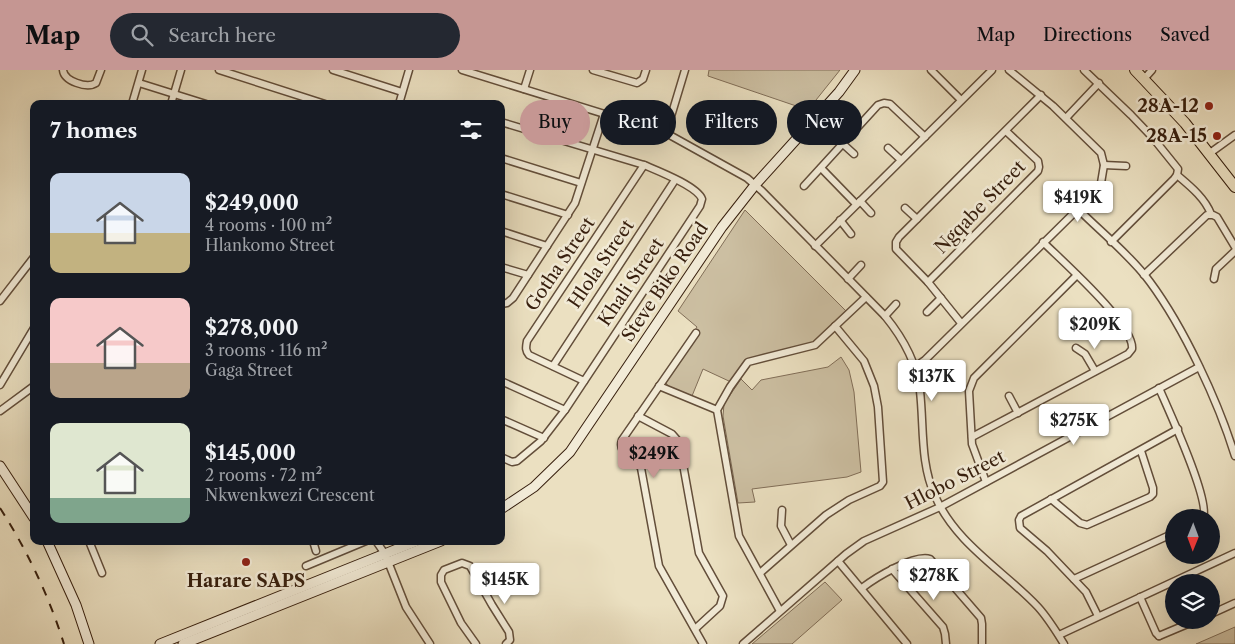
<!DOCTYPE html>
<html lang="en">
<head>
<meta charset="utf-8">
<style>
	:root { --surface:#171b24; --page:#242831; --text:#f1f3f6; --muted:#9ea1a6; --accent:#c59692 }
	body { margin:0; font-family:"Libre Caslon Text",serif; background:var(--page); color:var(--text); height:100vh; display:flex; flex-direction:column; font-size:19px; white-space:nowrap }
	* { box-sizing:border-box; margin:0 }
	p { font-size:16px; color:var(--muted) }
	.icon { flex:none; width:28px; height:28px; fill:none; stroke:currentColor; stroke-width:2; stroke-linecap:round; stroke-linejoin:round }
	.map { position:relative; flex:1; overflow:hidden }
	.side { position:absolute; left:30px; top:30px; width:475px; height:445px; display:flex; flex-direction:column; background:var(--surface); border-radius:10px; box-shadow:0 5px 20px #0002 }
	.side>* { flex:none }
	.hud { position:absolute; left:520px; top:30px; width:475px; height:45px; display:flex; gap:10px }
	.needle { width:32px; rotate:181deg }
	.buttons { position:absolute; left:1165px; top:439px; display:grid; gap:10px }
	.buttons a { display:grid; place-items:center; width:55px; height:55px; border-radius:50%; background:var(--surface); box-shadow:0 5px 20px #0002; font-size:25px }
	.price { position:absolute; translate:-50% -42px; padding:0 11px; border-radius:5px; background:#fff; color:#222; font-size:16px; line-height:32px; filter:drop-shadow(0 1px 2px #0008) }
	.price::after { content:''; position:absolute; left:50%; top:30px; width:15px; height:11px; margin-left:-8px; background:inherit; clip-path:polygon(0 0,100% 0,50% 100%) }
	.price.current { background:var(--accent); color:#111 }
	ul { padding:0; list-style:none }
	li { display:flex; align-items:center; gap:15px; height:125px; padding:0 20px }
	li span { display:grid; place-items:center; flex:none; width:140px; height:100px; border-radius:10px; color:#555 }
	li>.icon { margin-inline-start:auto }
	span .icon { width:60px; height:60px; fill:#fffc; stroke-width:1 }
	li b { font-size:21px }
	h2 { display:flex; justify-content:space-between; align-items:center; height:60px; padding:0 20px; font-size:21px }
	.chip { padding:0 18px; border-radius:22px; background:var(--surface); box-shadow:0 5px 20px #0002; font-size:18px; line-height:45px }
	.chip.current { background:var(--accent); color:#111 }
	header { display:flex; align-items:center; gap:30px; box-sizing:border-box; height:70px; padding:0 25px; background:var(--accent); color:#111 }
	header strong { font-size:24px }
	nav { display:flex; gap:28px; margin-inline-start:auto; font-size:18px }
	.search { width:350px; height:45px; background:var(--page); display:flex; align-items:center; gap:12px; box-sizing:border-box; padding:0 18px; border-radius:28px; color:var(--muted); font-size:19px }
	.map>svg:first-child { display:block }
	.green { fill:#ccbfa2; stroke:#816e58 }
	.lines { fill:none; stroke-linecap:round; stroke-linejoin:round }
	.street-casing { stroke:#634e3a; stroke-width:9 }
	.secondary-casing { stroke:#361e0d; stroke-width:11 }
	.primary-casing { stroke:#361e0d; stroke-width:12 }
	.street { stroke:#f2ebd7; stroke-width:6 }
	.secondary { stroke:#f2ebd7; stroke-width:9 }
	.primary { stroke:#ebe0c1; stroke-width:10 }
	.rail { stroke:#361e0d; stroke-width:2; stroke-dasharray:9 9; stroke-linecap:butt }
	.poi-dot { fill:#8f2418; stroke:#f2ebd7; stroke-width:2 }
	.labels { text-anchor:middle; stroke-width:5; stroke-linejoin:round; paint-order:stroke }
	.poi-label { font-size:18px; font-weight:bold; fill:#361e0d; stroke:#f2ebd7; text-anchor:end }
	.street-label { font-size:18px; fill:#361e0d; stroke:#f2ebd7 }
</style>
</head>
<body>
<header>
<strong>Map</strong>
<div class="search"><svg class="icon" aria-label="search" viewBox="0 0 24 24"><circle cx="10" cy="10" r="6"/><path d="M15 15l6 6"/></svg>Search here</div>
<nav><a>Map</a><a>Directions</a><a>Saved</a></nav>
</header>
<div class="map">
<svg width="1235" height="574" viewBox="0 0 1235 574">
	<rect width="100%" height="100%" fill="#ebe0c1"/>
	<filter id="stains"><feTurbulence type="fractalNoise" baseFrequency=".004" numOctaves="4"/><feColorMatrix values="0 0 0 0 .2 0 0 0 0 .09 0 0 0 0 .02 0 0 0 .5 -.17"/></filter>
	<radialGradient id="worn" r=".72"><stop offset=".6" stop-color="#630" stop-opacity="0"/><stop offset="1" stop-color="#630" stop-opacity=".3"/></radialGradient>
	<g class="green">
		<path d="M 709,0 L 840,0 L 808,40 L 708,6 Z"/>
		<path d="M 745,140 L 846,241 L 812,273 L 747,290 L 731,312 L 703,299 L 692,326 L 668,316 L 663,308 L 697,257 L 678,241 Z"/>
		<path d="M 841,287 L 849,300 L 854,322 L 861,402 L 847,407 L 752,419 L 755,432 L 738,433 L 723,346 L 724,334 L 741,309 L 752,320 L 761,310 L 828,297 Z"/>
		<path d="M 825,512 L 842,530 L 792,574 L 752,574 Z"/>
		<path d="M 1235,557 L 1235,574 L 1196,574 Z"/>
	</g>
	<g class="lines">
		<defs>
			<g id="street">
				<path d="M 63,0 C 64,11 87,19 96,13 L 101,0"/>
				<path d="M 219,0 L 325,34"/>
				<path d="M 333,0 L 402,22"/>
				<path d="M 462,0 L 666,63 L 747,108 L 762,121 L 885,246 C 903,268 917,293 920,321 C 924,356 920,393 935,426 C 956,474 1003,500 1038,537 C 1048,548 1056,561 1064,574"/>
				<path d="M 593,0 L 637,13 L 643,9 L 646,0"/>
				<path d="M 931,0 L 961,30"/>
				<path d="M 1084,0 L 1131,45 L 1153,68 L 1178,99 L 1177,105 L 1174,109 L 1111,172"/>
				<path d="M 1144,9 L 1152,0"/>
				<path d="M 139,13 L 206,34"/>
				<path d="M 524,19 L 530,0"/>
				<path d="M 132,34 L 142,0"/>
				<path d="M 171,34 L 181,0"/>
				<path d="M 399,34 L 409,0"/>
				<path d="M 1066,48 L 1099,13"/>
				<path d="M 501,52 L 644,95 C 658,101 697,116 702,129 L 700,136 L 565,340 L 541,371 L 517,391 L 512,392 L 501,387"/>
				<path d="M 666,63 L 685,0"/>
				<path d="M 843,74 L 854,84"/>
				<path d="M 888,78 L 901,90"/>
				<path d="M 1210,83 L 1235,65"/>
				<path d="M 501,88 L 581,113"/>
				<path d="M 1104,95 L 1126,96"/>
				<path d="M 821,98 L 856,134"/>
				<path d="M 1177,105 C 1190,116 1205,128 1211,144"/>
				<path d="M 804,116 L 878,35 L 884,33 L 890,34 L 925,67"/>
				<path d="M 501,124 L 568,145"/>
				<path d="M 860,131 L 871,143"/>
				<path d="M 905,138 L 917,149"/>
				<path d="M 1078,139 C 1100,161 1132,187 1150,212 C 1184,258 1218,331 1235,386"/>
				<path d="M 840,150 L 851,164"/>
				<path d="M 501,161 L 547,176"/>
				<path d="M 815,176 L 992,0"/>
				<path d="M 501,197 L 528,205"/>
				<path d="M 1144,205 L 1207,145 L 1213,145 L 1217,147 L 1235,177"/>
				<path d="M 848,209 L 861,195"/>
				<path d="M 1214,209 L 1216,199 L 1235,181"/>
				<path d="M 928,212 L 1038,101 L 1039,97 L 1038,91 L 1006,61"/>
				<path d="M 0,231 L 34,187"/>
				<path d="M 501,234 L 507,233 L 513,228 L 575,133 L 604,44"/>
				<path d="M 927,242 L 941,228"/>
				<path d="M 885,246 L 896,234"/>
				<path d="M 961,253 L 928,212 L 896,179 L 896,172 L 899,167 L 1041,25"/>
				<path d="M 696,263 L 622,370 C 617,385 635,387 641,398 L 659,496 L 703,574"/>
				<path d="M 1076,278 L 1085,284 L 1095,301"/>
				<path d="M 553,296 L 675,110"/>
				<path d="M 915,297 L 925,290 L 1078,139 L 1101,113 L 1104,95 L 1101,83 L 1053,36 L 1009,0"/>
				<path d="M 501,311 L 565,340"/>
				<path d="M 584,311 L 529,285 C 525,280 526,277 527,271 L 644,95"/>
				<path d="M 0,315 L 34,258"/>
				<path d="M 659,316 L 717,340"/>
				<path d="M 1159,318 C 1168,339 1211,431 1203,448"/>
				<path d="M 1009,326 L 1018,343"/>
				<path d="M 0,341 L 34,316"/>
				<path d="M 638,346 L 672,364 L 679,372 L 699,483 L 723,526 L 720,536 L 695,559"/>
				<path d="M 501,349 L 544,368"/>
				<path d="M 972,367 L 1128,284 L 1132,279 C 1135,255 1061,190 1043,172"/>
				<path d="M 986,412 L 972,374 L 969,321 L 974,308 L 1077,205"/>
				<path d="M 1051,429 L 1080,453 L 1087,455 L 1150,427 L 1153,424 L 1153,418 L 1141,381"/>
				<path d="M 782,440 L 781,456 L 791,475"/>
				<path d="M 89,471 L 102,503"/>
				<path d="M 313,471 L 316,481"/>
				<path d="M 376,471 L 385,484 L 406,537 L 430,574"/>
				<path d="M 838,491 L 907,574"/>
				<path d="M 306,496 L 366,471"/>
				<path d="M 892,499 L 943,557 L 945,564 L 946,574"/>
				<path d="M 760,503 L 826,445 L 849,430 L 880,416 L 883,412 L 878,337 L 874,316 L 864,291 L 835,256"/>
				<path d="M 1074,509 L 1174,463"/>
				<path d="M 862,518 C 875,508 914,484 930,489 L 981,548 L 982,554 L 982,574"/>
				<path d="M 1140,527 L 1156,563 L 1159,566"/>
				<path d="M 780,541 L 739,466 L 717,340 L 730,317 L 748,292 L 815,275 L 866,227"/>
				<path d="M 1211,544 L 1235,533"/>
				<path d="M 1098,546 L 1086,522 L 1047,481 L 1020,458 L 1019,450 L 1021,446 L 1178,359"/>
				<path d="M 1059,565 L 1235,483"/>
				<path d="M 1159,566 L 1197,550"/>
				<path d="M 476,574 L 461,553 L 441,512 L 441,505 L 444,500 L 462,493 L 470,496 L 492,535 L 509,562 L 510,570 L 506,574"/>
				<path d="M 743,574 L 846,484 L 864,471 L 940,437 L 1199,297"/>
			</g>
			<g id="secondary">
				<path d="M 0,396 L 34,448"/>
				<path d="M 501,439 L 534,417 L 570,382 L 722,157 L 755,115 L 839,22 L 855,0"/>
				<path d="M 47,471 L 76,535 L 89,574"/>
				<path d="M 160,574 L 417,471"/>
				<path d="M 183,574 L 441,471"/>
			</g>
			<path id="primary" d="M 1135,0 L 1185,53 L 1235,117"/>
		</defs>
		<use href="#street" class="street-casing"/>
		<use href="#secondary" class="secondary-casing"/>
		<use href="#primary" class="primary-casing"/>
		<use href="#street" class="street"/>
		<use href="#secondary" class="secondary"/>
		<use href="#primary" class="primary"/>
		<path class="rail" d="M 0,438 C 27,480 49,526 64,574"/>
	</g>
	<g class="poi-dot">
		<circle cx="1209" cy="36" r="5"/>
		<circle cx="1217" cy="66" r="5"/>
		<circle cx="246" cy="492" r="5"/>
	</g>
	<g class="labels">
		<g class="poi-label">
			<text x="1199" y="42">28A-12</text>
			<text x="1207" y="72">28A-15</text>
			<text x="246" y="517" text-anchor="middle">Harare SAPS</text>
		</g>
		<g class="street-label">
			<text transform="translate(980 137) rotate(-46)" y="6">Ngqabe Street</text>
			<text transform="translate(560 194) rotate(-56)" y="6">Gotha Street</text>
			<text transform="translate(601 194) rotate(-56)" y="6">Hlola Street</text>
			<text transform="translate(631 212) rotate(-56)" y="6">Khali Street</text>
			<text transform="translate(665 212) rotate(-56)" y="6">Steve Biko Road</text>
			<text transform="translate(955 410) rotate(-27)" y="6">Hlobo Street</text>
		</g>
	</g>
	<rect width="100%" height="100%" filter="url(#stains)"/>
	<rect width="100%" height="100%" fill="url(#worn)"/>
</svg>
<div class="buttons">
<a><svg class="needle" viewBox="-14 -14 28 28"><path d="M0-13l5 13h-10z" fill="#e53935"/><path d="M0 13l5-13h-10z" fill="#9ea1a6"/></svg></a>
<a><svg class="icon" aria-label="layers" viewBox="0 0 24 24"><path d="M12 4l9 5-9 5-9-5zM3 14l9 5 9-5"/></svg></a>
</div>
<b class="price" style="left:1078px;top:153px">$419K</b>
<b class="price" style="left:1095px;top:280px">$209K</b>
<b class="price" style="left:932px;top:332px">$137K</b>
<b class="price" style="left:1074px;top:376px">$275K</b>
<b class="price current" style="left:654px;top:409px">$249K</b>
<b class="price" style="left:934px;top:531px">$278K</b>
<b class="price" style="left:505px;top:535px">$145K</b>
<div class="hud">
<a class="chip current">Buy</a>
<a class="chip">Rent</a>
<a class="chip">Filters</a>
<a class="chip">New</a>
</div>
<section class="side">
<h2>7 homes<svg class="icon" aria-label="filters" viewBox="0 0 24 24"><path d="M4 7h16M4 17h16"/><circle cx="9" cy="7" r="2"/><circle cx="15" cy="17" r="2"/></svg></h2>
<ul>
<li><span style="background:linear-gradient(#c9d6e8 60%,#c2b280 0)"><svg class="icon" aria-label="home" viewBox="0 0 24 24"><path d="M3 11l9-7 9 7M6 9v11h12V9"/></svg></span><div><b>$249,000</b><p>4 rooms · 100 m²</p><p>Hlankomo Street</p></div></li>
<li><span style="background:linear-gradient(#f6c9c9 65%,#b9a48a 0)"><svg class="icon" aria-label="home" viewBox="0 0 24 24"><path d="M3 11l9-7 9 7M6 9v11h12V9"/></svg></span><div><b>$278,000</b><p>3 rooms · 116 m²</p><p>Gaga Street</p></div></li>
<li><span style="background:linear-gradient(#dfe7d0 75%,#7fa58c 0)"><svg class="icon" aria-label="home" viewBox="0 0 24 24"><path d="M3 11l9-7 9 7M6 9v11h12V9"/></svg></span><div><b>$145,000</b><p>2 rooms · 72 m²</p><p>Nkwenkwezi Crescent</p></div></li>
</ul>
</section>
</div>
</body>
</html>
